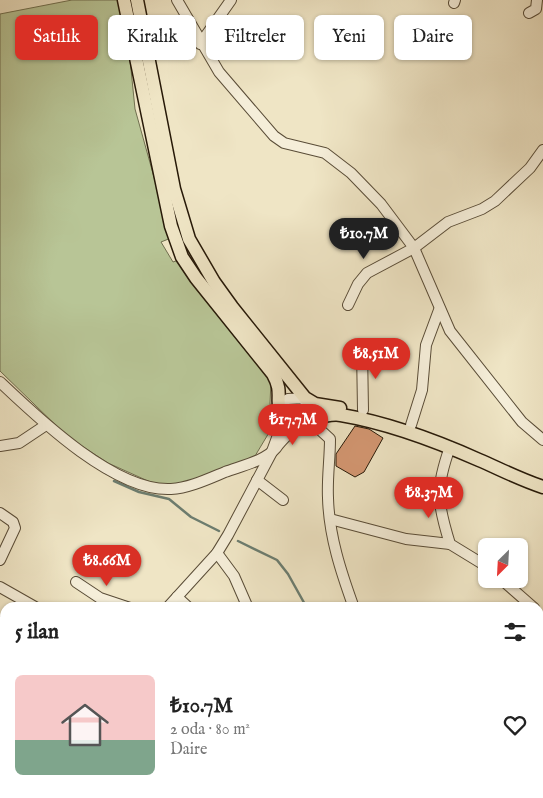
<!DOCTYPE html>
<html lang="tr">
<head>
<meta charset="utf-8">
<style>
	:root { --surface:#fff; --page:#f2f2f2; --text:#222; --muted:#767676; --line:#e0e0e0; --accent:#d93025 }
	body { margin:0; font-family:"IM FELL English",serif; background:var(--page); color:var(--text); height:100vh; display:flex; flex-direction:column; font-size:19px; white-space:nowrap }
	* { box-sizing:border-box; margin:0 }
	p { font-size:16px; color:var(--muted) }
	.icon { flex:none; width:28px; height:28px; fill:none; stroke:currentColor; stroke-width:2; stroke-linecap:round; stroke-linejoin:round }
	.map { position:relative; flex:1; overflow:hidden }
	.details { position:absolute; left:0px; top:602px; width:544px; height:196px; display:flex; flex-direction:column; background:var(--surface); border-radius:15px 15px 0 0; box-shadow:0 1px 4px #0004 }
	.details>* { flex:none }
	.banner { position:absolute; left:15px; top:15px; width:514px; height:45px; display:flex; gap:10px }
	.needle { width:32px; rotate:204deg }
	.buttons { position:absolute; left:478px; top:538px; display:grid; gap:10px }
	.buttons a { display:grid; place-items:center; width:50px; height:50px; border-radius:8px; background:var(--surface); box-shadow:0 1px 4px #0004; font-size:25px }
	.price { position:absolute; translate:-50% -42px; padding:0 11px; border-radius:18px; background:var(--accent); color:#fff; font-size:16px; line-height:32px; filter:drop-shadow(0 1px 2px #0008) }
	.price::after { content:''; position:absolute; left:50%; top:30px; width:15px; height:11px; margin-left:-8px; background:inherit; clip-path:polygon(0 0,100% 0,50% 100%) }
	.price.on { background:#222; color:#fff }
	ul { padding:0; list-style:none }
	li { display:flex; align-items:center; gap:15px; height:125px; padding:0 15px }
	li+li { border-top:1px solid var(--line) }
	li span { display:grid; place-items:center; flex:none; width:140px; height:100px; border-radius:8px; color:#555 }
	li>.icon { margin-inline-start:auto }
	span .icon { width:60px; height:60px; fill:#fffc; stroke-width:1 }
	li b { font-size:21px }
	h2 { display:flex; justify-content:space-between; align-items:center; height:60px; padding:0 15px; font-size:21px }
	.tag { padding:0 18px; border-radius:8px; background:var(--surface); box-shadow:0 1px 4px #0004; font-size:18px; line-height:45px }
	.tag.on { background:var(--accent); color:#fff }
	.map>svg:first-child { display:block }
	.green { fill:#b8c596; stroke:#706f4f }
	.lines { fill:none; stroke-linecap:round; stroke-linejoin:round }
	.stream { stroke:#6c7d70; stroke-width:2.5 }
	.building { fill:#d49772; stroke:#271908 }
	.minor-casing { stroke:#594c37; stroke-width:12 }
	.major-casing { stroke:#271908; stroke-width:15 }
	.minor { stroke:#f5eed9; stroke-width:10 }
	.major { stroke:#efe5c5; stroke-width:12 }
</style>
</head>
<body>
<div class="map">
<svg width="543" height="798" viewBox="0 0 543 798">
	<rect width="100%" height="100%" fill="#efe5c5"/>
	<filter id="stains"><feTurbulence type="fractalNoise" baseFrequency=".004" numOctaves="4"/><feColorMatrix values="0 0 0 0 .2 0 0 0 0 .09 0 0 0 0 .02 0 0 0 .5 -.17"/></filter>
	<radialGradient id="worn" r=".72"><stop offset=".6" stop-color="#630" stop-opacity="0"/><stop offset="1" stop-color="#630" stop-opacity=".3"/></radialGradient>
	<path class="green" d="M 72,0 L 124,0 L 135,109 L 171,238 L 161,242 L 173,262 L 184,258 L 210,305 L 271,381 L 270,403 L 273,426 L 255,456 L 193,482 L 164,486 L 148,481 L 108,463 L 68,437 L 0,371 L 0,14 Z"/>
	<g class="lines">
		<g class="stream">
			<path d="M 114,481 L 139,492 L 169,499 L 191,517 L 219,531"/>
			<path d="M 238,541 L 277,560 L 288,574 L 307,608"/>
			<path d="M 411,794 L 414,798"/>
		</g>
	</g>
	<path class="building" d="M 355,426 L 369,429 L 383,438 L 364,472 L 355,477 L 336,466 L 336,454 Z"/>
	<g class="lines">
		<defs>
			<g id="minor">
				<path d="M 177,0 L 219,72 L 274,136 L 284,143 L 325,153 L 351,173 L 381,204 L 414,248 L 450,331 L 522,422 L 543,440"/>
				<path d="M 454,3 L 455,0"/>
				<path d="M 529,13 L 536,9 L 537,0"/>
				<path d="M 200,44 L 231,0"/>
				<path d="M 348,305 L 358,284 L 367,273 L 414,248 L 448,222 L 482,209 L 495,201 L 530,168 L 543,150"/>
				<path d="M 362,350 L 363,410"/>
				<path d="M 0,382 C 38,418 115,492 171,489 C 189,488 208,479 225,472 C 241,466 265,461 276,448 C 288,431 309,422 305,398 L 288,399 L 278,406"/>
				<path d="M 305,416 L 330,439 C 330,459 327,478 328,498 C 329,536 341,572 354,608"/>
				<path d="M 411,425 L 422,390 L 426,345 L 439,310"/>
				<path d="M 0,446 L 19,443 L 46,425"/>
				<path d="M 450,447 C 435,489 437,502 450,544 L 486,566"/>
				<path d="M 257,480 L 283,500"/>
				<path d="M 0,513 L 13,522 L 15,528 L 0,560"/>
				<path d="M 330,519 L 406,539 L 450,544"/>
				<path d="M 217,553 L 234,576 L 248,608"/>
				<path d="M 501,579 L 534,608"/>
				<path d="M 76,582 L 100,598 L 130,608"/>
				<path d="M 0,587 L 37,608"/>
				<path d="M 177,597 L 189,608"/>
				<path d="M 167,608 L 217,553 L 228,535 L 271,454 L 278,435 L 280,415"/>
				<path d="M 0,622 L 5,625"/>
				<path d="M 0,666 L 5,669"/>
				<path d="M 539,693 L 543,690"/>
				<path d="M 0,712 L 5,711"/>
				<path d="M 0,755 L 5,765"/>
				<path d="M 539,764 L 543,765"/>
				<path d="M 539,792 L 543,793"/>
				<path d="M 25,794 L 27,798"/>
				<path d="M 277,794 L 281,798"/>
				<path d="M 359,794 L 360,798"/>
				<path d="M 493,794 L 494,798"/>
				<path d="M 110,798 L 111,794"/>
				<path d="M 168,798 L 173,794"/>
				<path d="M 222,798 L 222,794"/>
			</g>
			<g id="major">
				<path d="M 124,0 L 171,226 L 182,257 L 196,278 L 273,374 C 283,392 276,397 280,415 C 297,434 317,411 341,415 C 389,423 434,440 479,460 C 500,469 521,480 543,487"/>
				<path d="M 137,0 L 174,189 L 189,239 L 214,282 L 232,307 L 305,398 L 315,404 L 340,408"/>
			</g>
		</defs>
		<use href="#minor" class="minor-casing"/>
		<use href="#major" class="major-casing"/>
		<use href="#minor" class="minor"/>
		<use href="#major" class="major"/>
	</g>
	<rect width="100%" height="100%" filter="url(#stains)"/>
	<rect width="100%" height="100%" fill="url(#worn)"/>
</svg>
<div class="buttons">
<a><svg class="needle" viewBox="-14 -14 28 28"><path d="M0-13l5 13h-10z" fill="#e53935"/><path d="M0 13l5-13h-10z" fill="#767676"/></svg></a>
</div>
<b class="price on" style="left:364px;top:260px">₺10.7M</b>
<b class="price" style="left:376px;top:380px">₺8.51M</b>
<b class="price" style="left:293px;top:446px">₺17.7M</b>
<b class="price" style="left:429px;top:519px">₺8.37M</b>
<b class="price" style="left:107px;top:587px">₺8.66M</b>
<div class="banner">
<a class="tag on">Satılık</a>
<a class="tag">Kiralık</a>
<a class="tag">Filtreler</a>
<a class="tag">Yeni</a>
<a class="tag">Daire</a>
</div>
<section class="details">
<h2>5 ilan<svg class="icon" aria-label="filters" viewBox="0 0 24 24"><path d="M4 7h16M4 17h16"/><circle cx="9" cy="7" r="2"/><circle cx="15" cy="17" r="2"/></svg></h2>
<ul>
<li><span style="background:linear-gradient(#f6c9c9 65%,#7fa58c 0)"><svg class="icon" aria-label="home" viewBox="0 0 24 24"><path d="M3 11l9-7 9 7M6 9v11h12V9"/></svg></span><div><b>₺10.7M</b><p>2 oda · 80 m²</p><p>Daire</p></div><svg class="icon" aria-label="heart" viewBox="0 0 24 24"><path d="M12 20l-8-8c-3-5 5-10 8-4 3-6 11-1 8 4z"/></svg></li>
</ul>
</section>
</div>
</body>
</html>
